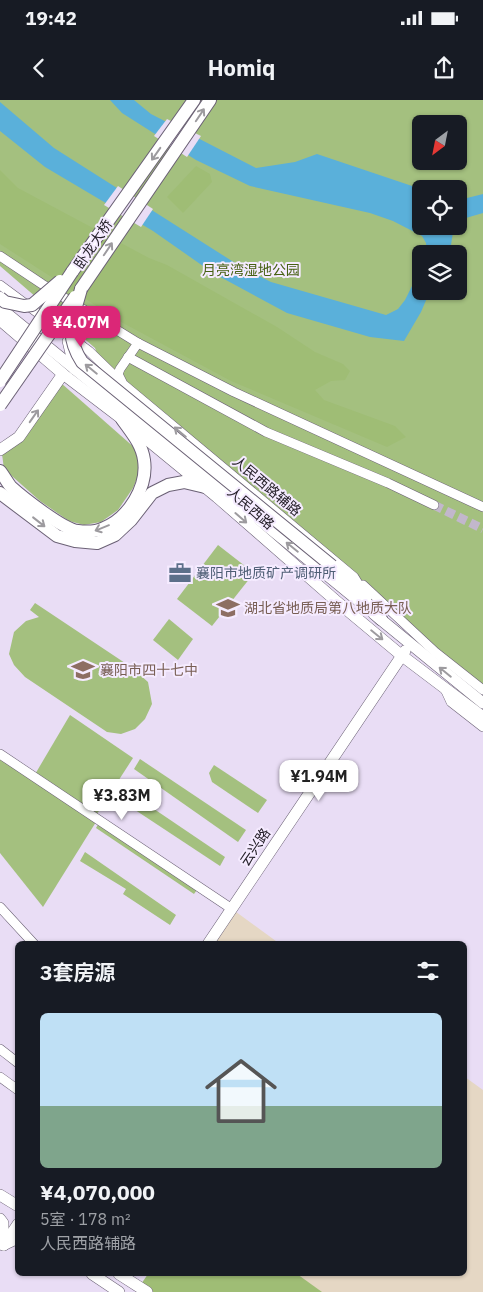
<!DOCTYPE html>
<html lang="zh">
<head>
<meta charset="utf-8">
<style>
	:root { --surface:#171b24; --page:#242831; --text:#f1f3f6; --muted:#9ea1a6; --accent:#db2777 }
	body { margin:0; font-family:"IBM Plex Sans","Noto Sans SC",sans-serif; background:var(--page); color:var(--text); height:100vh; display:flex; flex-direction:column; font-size:19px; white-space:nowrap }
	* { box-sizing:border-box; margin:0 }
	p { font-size:16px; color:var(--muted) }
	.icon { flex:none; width:28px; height:28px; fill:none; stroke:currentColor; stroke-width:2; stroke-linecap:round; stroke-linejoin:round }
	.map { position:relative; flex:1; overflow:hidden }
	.side { position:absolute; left:15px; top:841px; width:452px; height:335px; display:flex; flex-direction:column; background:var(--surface); border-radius:8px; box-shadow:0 1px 4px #0004 }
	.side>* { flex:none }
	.needle { width:32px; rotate:212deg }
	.controls { position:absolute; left:412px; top:15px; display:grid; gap:10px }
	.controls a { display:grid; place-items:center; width:55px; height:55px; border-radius:8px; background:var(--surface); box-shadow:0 1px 4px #0004; font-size:25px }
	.price { position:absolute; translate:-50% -42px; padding:0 11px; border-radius:10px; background:#fff; color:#222; font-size:16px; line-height:32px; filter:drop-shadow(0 1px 2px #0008) }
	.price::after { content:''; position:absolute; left:50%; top:30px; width:15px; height:11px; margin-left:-8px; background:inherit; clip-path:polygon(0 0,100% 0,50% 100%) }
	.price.active { background:var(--accent); color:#fff }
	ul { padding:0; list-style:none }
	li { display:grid; align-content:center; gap:10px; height:265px; padding:0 25px }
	li span { display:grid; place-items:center; height:155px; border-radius:8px; color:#555 }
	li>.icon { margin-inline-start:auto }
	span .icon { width:90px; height:90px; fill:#fffc; stroke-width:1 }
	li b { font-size:21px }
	h2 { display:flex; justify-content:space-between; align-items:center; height:60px; padding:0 25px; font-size:21px }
	.status { display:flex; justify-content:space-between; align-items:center; height:35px; padding:0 25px; background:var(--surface); direction:ltr }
	.status svg { height:14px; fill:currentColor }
	header { display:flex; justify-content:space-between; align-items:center; height:65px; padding:0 25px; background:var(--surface); font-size:22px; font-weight:700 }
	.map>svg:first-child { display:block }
	.industrial { fill:#e5d7c4 }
	.green { fill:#a4c07f; fill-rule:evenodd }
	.forest { fill:#9fbd75 }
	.water { fill:#5ab0da }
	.pier { fill:#e9ddf5 }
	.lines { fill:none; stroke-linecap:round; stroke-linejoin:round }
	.minor-tunnel { stroke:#c2b7cc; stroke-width:9; stroke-dasharray:9 4.5; stroke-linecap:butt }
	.minor-casing { stroke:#6b6175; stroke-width:10 }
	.major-casing { stroke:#6b6175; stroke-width:12 }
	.highway-casing { stroke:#6b6175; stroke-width:14 }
	.minor { stroke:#fff; stroke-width:9 }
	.major { stroke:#fff; stroke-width:11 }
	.highway { stroke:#fff; stroke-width:12 }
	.highway-bridge-casing { stroke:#6b6175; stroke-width:14; stroke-linecap:butt }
	.highway-bridge { stroke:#fff; stroke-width:12 }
	.oneway { stroke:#9d9b9f }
	.labels { text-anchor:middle; stroke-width:4; stroke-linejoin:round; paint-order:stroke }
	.street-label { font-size:14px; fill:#26212a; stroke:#f5ebff }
	.park-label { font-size:14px; fill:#476114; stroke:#f5ebff }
	.service-label { font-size:14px; fill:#4e5e75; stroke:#f5ebff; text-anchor:start }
	.education-label { font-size:14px; fill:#785e54; stroke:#f5ebff; text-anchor:start }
</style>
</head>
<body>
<div class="status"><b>19:42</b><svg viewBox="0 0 49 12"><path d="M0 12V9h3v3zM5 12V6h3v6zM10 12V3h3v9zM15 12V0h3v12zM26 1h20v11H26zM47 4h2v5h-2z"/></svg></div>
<header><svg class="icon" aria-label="back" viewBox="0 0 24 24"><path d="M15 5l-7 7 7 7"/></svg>Homiq<svg class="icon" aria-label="share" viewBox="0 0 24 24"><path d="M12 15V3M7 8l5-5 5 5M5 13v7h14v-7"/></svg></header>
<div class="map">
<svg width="483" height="1192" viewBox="0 0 483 1192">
	<rect width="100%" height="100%" fill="#e9ddf5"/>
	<g class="industrial">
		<path d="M 232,809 L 280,844 L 208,844 Z"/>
		<path d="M 465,977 L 483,990 L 483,1192 L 147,1192 L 148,1174 L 465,1174 Z"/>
	</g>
	<g class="green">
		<path d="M 0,0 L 483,0 L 483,590 L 101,264 L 95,248 L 0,166 ZM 421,24 L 459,24 L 459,61 L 421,61 ZM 421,89 L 459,89 L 459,126 L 421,126 ZM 421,154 L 459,154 L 459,191 L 421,191 Z"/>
		<path d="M 61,283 L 136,349 L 140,371 L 133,388 L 118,410 L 101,422 L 84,425 L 69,421 L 40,401 L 4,369 L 2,354 Z"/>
		<path d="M 218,445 L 254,473 L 212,526 L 177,499 Z"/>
		<path d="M 35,503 L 131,567 L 148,582 L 152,604 L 145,619 L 135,629 L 121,634 L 107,632 L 25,577 L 14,565 L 9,554 L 14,532 L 26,521 L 39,517 L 30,510 Z"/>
		<path d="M 169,519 L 193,539 L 178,560 L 153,540 Z"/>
		<path d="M 70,615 L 133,658 L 95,717 L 34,676 Z"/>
		<path d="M 0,658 L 96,722 L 43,807 L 0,753 Z"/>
		<path d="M 140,659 L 246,730 L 238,742 L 134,669 Z"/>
		<path d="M 214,665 L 267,700 L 258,713 L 212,682 L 209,673 Z"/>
		<path d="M 123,688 L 225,757 L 220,766 L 117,698 Z"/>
		<path d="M 100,721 L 199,787 L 194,794 L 96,728 Z"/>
		<path d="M 85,752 L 176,815 L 170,825 L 123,794 L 126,789 L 80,761 Z"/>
	</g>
	<g class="forest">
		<path d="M 196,66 L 210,74 L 212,82 L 183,113 L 167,97 Z"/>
		<path d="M 0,70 L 18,88 L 149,158 L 167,165 L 277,227 L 315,252 L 343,264 L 350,271 L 345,280 L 331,281 L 315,290 L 324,300 L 395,326 L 406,337 L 387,347 L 231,281 L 123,223 L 0,144 Z"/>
		<path d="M 148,1174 L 297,1174 L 322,1192 L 147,1192 L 139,1187 Z"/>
	</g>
	<g class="water">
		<path d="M 110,0 L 134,0 L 151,14 L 256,68 L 295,62 L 317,54 L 421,89 L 421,126 L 454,126 L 451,145 L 447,154 L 427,154 L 426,143 L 422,136 L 393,121 L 370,113 L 250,86 L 196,60 L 122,13 Z"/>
		<path d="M 0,2 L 54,48 L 243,168 L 271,182 L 386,215 L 398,209 L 405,200 L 421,168 L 421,191 L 430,191 L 421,212 L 404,241 L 370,237 L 287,213 L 213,173 L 153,131 L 45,67 L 0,31 Z"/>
		<path d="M 483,94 L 483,113 L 459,120 L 459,100 Z"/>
	</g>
	<g class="pier">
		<path d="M 167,19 L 201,36 L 187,57 L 154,36 Z"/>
		<path d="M 118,86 L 153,109 L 141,127 L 104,105 Z"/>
	</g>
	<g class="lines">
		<path class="minor-tunnel" d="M 434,405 L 483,429"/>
		<defs>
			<g id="minor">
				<path d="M 0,156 L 42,184 L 138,243 L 234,292 L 483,407"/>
				<path d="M 0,185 L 89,251 L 121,282"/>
				<path d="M 67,241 L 74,270"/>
				<path d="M 138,243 L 120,269 L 118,274 L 123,284 L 354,477 L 367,498"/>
				<path d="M 128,257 L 266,332 L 388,383 L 434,405"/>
				<path d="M 363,485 L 435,552 L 483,590"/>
				<path d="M 445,589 L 451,602 L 483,627"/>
				<path d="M 0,654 L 232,809"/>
				<path d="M 0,807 L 34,844"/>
				<path d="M 0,949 L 18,963"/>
				<path d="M 0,977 L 18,990"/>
			</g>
			<g id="major">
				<path d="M 0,208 L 360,502"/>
				<path d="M 0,220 L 63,274 L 122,319 L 217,397 L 335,500 L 401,555 L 483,617"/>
				<path d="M 0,350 L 19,337 L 63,274"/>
				<path d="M 374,514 L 483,603"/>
				<path d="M 208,844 L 405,551"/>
				<path d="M 0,1095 L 18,1106"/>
				<path d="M 0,1119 L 3,1123 L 3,1145 L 18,1138"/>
				<path d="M 4,1145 L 18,1124"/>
				<path d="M 92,1174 L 119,1192"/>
				<path d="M 119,1174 L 147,1192"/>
			</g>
			<g id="highway">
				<path d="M 72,172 L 194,0"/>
				<path d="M 81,189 L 210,0"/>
				<path d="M 0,371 C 4,376 7,382 11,387 C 22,397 64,430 78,431 C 86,432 96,432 104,428 C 129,418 148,386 144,360 C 142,344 131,332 122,319"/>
				<path d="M 0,393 L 57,436 L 75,441 L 97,443 L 115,435 L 131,420 L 152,393 L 168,385 L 184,382 L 205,387"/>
				<path d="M 332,466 L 381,519"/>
			</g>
		</defs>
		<use href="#minor" class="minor-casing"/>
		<use href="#major" class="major-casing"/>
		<use href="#highway" class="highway-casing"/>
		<use href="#minor" class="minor"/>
		<use href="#major" class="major"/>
		<use href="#highway" class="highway"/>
		<defs>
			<g id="highway-bridge">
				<path d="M 81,189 C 73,219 64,234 82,262 L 332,466"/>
				<path d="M 0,198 L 5,202 L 24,206 L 32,205 L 60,181"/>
				<path d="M 0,281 L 72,172"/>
				<path d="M 0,305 L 75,197"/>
			</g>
		</defs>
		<use href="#highway-bridge" class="highway-bridge-casing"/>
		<use href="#highway-bridge" class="highway-bridge"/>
	</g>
	<defs><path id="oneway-shaft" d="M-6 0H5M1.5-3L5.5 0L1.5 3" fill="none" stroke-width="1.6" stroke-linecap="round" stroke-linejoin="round" transform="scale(1.25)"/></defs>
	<g class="oneway">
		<use href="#oneway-shaft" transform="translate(200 15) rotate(-56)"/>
		<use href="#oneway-shaft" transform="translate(156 54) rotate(125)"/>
		<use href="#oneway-shaft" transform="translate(108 149) rotate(-56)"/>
		<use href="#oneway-shaft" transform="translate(91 269) rotate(-141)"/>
		<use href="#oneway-shaft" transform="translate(34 316) rotate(-55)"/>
		<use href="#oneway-shaft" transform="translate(180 332) rotate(-140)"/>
		<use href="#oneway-shaft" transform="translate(241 418) rotate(41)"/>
		<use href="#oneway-shaft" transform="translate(39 422) rotate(38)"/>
		<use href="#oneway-shaft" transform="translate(102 428) rotate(158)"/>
		<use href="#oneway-shaft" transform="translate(292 447) rotate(-141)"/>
		<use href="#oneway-shaft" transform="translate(377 535) rotate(39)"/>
		<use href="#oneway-shaft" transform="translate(445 572) rotate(-141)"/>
	</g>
	<defs>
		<symbol id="office-bare" viewBox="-9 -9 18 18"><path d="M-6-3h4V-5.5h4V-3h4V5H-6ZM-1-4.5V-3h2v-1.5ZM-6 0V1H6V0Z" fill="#5c6f8a" stroke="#f5ebff" stroke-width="2.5" paint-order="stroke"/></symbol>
		<symbol id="university-bare" viewBox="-9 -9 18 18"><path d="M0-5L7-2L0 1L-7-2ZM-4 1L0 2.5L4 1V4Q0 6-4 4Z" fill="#8d6e63" stroke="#f5ebff" stroke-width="2.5" paint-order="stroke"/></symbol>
		<symbol id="school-bare" viewBox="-9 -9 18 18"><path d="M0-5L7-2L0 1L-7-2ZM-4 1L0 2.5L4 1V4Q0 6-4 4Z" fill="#8d6e63" stroke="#f5ebff" stroke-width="2.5" paint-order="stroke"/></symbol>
	</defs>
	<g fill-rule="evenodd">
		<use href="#office-bare" x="164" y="457" width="32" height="32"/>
		<use href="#university-bare" x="212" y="492" width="32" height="32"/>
		<use href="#school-bare" x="67" y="554" width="32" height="32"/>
	</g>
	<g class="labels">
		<g class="street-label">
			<text transform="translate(93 144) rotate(-56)" y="5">卧龙大桥</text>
			<text transform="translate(267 386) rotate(40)" y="5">人民西路辅路</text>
			<text transform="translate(251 408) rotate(41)" y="5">人民西路</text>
			<text transform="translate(255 747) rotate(-56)" y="5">云兴路</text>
		</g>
		<g class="park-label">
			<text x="251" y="175">月亮湾湿地公园</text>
		</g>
		<g class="service-label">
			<text x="196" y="478">襄阳市地质矿产调研所</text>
		</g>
		<g class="education-label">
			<text x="244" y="513">湖北省地质局第八地质大队</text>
			<text x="100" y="575">襄阳市四十七中</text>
		</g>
	</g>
</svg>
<div class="controls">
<a><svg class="needle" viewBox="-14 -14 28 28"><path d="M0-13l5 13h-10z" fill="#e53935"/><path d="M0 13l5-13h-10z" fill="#9ea1a6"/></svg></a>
<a><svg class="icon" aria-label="locate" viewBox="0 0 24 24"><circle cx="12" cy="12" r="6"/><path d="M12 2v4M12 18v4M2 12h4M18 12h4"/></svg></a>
<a><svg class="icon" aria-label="layers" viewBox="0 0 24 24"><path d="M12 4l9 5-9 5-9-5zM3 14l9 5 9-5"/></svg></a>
</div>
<b class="price active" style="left:81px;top:248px">¥4.07M</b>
<b class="price" style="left:319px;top:702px">¥1.94M</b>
<b class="price" style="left:122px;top:721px">¥3.83M</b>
<section class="side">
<h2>3套房源<svg class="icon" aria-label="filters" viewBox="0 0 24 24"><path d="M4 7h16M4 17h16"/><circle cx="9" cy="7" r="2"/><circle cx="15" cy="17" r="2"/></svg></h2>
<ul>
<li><span style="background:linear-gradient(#bfe0f5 60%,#7fa58c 0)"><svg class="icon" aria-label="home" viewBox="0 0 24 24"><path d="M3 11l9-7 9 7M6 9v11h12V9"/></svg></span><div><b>¥4,070,000</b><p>5室 · 178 m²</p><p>人民西路辅路</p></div></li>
</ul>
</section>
</div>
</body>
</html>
